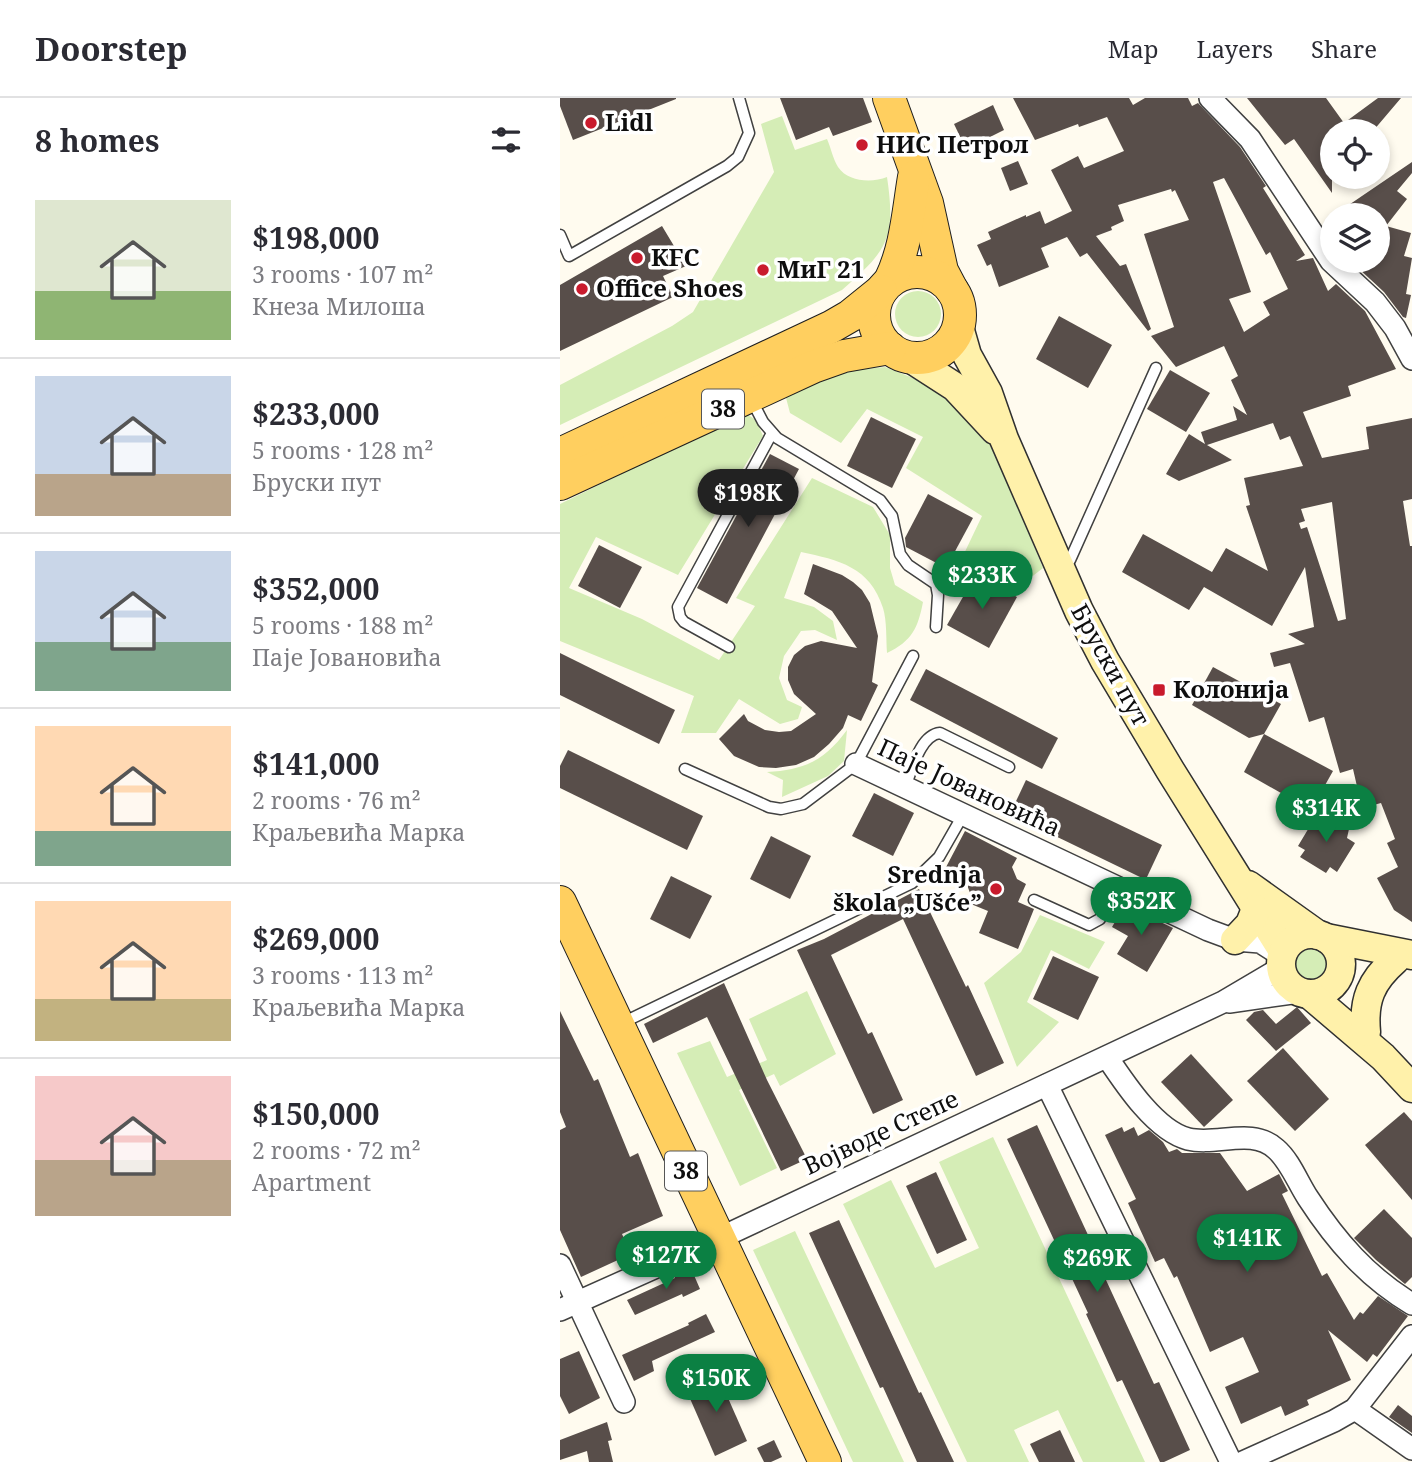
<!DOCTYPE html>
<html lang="en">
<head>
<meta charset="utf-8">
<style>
	:root { --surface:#fff; --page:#f2f2f3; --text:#2b2b33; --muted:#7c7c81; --line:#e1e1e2; --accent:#0b8043 }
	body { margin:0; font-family:"Noto Serif",serif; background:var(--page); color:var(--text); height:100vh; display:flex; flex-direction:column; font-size:26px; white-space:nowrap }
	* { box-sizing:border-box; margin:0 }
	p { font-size:23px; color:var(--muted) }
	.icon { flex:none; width:38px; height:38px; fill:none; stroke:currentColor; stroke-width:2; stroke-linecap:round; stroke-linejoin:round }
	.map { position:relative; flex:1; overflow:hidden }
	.panel { display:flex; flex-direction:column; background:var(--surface); width:560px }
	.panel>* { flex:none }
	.controls { position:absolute; left:760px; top:21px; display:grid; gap:14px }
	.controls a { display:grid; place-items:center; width:70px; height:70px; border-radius:50%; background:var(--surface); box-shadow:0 4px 10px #0003; font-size:35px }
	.price { position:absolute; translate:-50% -60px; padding:0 16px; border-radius:24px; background:var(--accent); color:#fff; font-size:23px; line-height:46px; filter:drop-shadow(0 2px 4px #0008) }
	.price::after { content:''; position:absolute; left:50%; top:42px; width:21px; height:16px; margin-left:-10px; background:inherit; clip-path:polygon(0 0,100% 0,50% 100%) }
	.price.on { background:#222; color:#fff }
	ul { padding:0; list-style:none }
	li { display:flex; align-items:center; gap:21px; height:175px; padding:0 35px }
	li+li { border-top:2px solid var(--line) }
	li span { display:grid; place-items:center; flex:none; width:196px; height:140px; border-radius:0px; color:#555 }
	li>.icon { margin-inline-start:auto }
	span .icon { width:84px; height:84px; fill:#fffc; stroke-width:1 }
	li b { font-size:30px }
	h2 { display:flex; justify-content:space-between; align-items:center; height:84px; padding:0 35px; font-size:30px }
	header { display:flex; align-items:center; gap:42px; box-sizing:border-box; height:98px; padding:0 35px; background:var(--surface); border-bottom:2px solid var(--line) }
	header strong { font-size:33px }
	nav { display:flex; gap:38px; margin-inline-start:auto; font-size:24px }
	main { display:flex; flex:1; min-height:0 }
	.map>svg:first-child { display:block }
	.green { fill:#d5edb6 }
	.building { fill:#584e4a; fill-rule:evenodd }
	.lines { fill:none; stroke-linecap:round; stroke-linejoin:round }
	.lane-casing { stroke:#414141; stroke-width:13 }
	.street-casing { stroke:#414141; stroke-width:24 }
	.secondary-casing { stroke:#303030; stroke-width:31 }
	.primary-casing { stroke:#1f1f1f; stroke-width:34 }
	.lane { stroke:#fff; stroke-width:10 }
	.street { stroke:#fff; stroke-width:21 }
	.secondary { stroke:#fff1aa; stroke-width:28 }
	.primary { stroke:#ffcf5f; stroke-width:32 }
	.poi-dot { fill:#c91b2d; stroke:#fff; stroke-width:2.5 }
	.labels { text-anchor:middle; stroke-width:7; stroke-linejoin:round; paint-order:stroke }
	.shield { fill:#fff; stroke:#565656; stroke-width:2 }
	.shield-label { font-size:23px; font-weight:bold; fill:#0e0e0e }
	.poi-label { font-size:24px; font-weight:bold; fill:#0e0e0e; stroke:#fff; text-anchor:start }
	.street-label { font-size:24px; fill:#0e0e0e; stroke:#fff }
</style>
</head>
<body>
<header>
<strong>Doorstep</strong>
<nav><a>Map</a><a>Layers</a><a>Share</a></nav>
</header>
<main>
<section class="panel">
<h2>8 homes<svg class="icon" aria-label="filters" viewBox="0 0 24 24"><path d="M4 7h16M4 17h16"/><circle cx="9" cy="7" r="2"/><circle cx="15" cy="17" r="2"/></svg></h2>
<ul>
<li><span style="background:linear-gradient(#dfe7d0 65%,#8fb573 0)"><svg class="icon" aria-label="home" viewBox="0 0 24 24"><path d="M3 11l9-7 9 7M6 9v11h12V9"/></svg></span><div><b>$198,000</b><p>3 rooms · 107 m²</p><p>Кнеза Милоша</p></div></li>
<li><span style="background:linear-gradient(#c9d6e8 70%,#b9a48a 0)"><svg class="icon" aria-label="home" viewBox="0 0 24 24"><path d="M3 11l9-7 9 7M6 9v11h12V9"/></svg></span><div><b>$233,000</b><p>5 rooms · 128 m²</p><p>Бруски пут</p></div></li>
<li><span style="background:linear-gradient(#c9d6e8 65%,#7fa58c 0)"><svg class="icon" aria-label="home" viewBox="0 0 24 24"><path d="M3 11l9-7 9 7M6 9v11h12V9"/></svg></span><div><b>$352,000</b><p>5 rooms · 188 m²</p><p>Паје Јовановића</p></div></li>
<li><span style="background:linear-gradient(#ffd9b3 75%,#7fa58c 0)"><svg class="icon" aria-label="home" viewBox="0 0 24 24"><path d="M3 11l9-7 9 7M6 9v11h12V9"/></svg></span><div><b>$141,000</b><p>2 rooms · 76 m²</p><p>Краљевића Марка</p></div></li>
<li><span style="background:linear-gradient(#ffd9b3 70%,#c2b280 0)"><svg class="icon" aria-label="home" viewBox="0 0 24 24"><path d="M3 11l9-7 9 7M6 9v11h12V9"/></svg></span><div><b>$269,000</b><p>3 rooms · 113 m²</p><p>Краљевића Марка</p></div></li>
<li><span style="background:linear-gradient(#f6c9c9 60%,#b9a48a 0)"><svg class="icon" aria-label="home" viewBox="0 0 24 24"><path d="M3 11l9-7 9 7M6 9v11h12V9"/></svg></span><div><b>$150,000</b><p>2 rooms · 72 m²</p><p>Apartment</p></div></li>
</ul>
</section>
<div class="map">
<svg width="852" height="1364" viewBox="0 0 852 1364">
	<rect width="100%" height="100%" fill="#fffbef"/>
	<g class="green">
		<path d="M 222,18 L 235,52 L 267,41 C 271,50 273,61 278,69 C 288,84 312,85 327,79 C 336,140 328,152 282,192 L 0,327 L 0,287 L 112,228 L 133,214 L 214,74 L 201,26 Z"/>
		<circle cx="358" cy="216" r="23"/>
		<path d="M 325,269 L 376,289 L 413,317 L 436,355 L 483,470 L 460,488 L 401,462 L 422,418 L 346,370 L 363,339 L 307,311 L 281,345 L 230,315 L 225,296 L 275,274 Z"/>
		<path d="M 185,315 L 196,322 L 203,338 L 118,477 L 36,439 L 9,490 L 82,521 L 159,562 L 195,508 L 176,500 L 252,380 L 313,409 L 330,437 L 330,470 L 335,487 L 363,504 C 358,530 352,543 327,555 C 326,541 327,523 323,510 C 310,469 279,462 241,454 L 224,500 L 254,509 L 273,523 L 277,542 L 255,532 L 241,533 L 224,558 L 219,580 L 227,602 L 242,609 L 238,621 L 220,626 L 179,601 L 156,635 L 121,635 L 134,598 L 0,543 L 0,406 Z"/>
		<path d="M 287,632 L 284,663 L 268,678 L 222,699 L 223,682 L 207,674 C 245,672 265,662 287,632 Z"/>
		<path d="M 480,817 L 545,844 L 529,871 L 491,852 L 467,904 L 499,924 L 457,969 L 424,885 L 461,854 Z"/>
		<circle cx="750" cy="866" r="19"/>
		<path d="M 247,893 L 276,956 L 220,988 L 214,976 L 179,992 L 217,1070 L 180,1088 L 117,955 L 150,943 L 167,979 L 207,962 L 189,921 Z"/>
		<path d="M 433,1039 L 585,1364 L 523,1364 L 498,1312 L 454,1332 L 469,1364 L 407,1364 L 283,1106 L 331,1082 L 375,1170 L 419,1150 L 379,1064 Z"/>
		<path d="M 235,1133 L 344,1364 L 293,1364 L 193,1152 Z"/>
	</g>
	<g class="building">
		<path d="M 0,0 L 116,0 L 116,1 L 13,42 L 0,8 Z"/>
		<path d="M 220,0 L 303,0 L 312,24 L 273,38 L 269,29 L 236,42 Z"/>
		<path d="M 453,0 L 569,0 L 573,7 L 585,0 L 628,0 L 632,8 L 638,5 L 680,49 L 706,88 L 703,90 L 745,157 L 736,163 L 753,160 L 768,193 L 776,186 L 805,213 L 836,271 L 788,288 L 791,298 L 743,314 L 762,360 L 809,351 L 806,329 L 852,320 L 852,401 L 843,403 L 850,448 L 852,448 L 852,824 L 834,812 L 817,780 L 838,769 L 827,745 L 835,741 L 821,705 L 802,710 L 793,671 L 780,675 L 764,619 L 749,624 L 730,565 L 714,569 L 710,555 L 745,546 L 728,536 L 754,529 L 745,469 L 712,528 L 644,489 L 629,512 L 562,474 L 583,436 L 652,474 L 666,450 L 708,473 L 686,408 L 690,407 L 684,380 L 743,368 L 730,338 L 720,342 L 713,325 L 647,347 L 672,362 L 619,383 L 606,376 L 629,336 L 645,346 L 641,334 L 677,322 L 673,308 L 687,317 L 671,282 L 678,278 L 664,248 L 616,269 L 591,238 L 614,229 L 584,136 L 629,122 L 615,92 L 612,94 L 611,91 L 558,107 L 564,123 L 551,129 L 552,132 L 536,138 L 560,168 L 566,166 L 591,231 L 588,233 L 527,155 L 520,159 L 507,139 L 481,150 L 489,169 L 439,189 L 431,166 L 427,168 L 417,147 L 431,141 L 428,134 L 466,117 L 466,119 L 480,113 L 485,126 L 512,113 L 491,72 L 518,58 L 524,70 L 564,53 L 547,19 L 519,29 L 518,26 L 475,42 ZM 664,80 L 706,157 L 710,154 L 728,191 L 703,204 L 710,217 L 684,234 L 669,201 L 691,194 L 653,84 ZM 772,404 L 786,521 L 778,523 L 747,429 L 741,431 L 739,425 L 745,423 L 741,411 Z"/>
		<path d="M 687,0 L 766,0 L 784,25 L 818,0 L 841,0 L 813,33 L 772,33 L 772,95 L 734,41 L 725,47 Z"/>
		<path d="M 433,7 L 444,32 L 406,51 L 394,26 Z"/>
		<path d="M 458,63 L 468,86 L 450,93 L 441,70 Z"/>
		<path d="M 852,64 L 852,75 L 837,93 L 847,101 L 826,128 L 851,135 L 844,158 L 852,160 L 846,196 L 851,197 L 846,220 L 843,219 L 824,194 L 796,168 L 802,163 L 817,163 L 817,117 L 774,117 Z"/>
		<path d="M 102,128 L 126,168 L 103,178 L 113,199 L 0,253 L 0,187 Z"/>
		<path d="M 499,218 L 552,247 L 528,290 L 476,261 Z"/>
		<path d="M 610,272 L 650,295 L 626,334 L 587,311 Z"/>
		<path d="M 311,319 L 356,341 L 332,390 L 287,368 Z"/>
		<path d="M 210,356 L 239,371 L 167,506 L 137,490 Z"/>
		<path d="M 368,396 L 413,420 L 386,470 L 346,449 L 345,440 Z"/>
		<path d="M 39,447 L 82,469 L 60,510 L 18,488 Z"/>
		<path d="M 253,466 L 282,477 L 293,484 L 302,492 L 310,505 L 318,538 L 312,584 L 318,587 L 301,623 L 288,617 L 283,630 L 269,646 L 254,659 L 236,667 L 216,670 L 199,669 L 174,658 L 159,641 L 184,616 L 188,623 L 205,632 L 219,634 L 231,633 L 256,616 L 234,596 L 228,582 L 228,569 L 234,557 L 245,548 L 261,543 L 297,550 L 272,513 L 244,496 Z"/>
		<path d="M 416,476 L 457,499 L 429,550 L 387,527 Z"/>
		<path d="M 0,555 L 115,612 L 99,646 L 0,597 Z"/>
		<path d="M 653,569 L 721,606 L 704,636 L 689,640 L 632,607 Z"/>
		<path d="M 366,571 L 498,640 L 482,671 L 350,602 Z"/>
		<path d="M 704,636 L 773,673 L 751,712 L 684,674 Z"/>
		<path d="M 8,652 L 143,718 L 127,752 L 0,690 L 0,668 Z"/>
		<path d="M 466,682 L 602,747 L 587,779 L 580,779 L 450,716 Z"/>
		<path d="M 314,695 L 354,715 L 333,758 L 292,738 Z"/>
		<path d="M 759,713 L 789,731 L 787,740 L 795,745 L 777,774 L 770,769 L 766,775 L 740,759 L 745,752 L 738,748 Z"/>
		<path d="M 405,733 L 457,760 L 452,769 L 457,781 L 466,786 L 458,804 L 474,811 L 458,851 L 419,835 L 428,813 L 406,804 L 410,795 L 406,784 L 384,773 Z"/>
		<path d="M 211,738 L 251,758 L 230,801 L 190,781 Z"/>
		<path d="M 111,778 L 152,798 L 130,841 L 90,821 Z"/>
		<path d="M 359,791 L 406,889 L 408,887 L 444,965 L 416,978 L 343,821 L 271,857 L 308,936 L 312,934 L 343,1002 L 313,1016 L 237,852 L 264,841 Z"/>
		<path d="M 565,807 L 613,830 L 587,874 L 557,856 L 568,838 L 552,829 Z"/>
		<path d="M 493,858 L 539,879 L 518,922 L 473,901 Z"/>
		<path d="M 164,885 L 207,982 L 247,1061 L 221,1073 L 147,919 L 93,945 L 84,926 Z"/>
		<path d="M 737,909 L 751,925 L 716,953 L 686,922 L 694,914 L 703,912 L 716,926 Z"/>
		<path d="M 0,913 L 34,983 L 38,981 L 70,1059 L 78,1055 L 103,1118 L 62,1136 L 71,1156 L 21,1179 L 0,1132 L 0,1032 L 6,1029 L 0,1014 Z"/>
		<path d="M 723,950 L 769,1001 L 735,1033 L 687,983 Z"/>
		<path d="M 631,956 L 673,1002 L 644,1029 L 601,984 Z"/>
		<path d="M 844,1014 L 852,1023 L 852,1102 L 805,1047 Z"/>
		<path d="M 477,1027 L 548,1180 L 546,1182 L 594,1286 L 599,1284 L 630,1352 L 604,1364 L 600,1364 L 562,1282 L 557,1284 L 526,1216 L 528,1215 L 447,1041 Z"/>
		<path d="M 562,1029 L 564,1034 L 574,1029 L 578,1038 L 589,1032 L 603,1044 L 609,1054 L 617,1051 L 622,1055 L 660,1055 L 687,1093 L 719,1076 L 728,1093 L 722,1096 L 762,1178 L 767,1175 L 794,1222 L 800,1214 L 803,1216 L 818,1198 L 848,1218 L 817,1259 L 813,1256 L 807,1264 L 768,1232 L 791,1282 L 747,1302 L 749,1307 L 725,1318 L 721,1308 L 681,1326 L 665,1289 L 699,1274 L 683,1239 L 650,1254 L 617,1178 L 614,1180 L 604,1160 L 595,1164 L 568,1105 L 576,1101 L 545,1037 Z"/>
		<path d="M 376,1074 L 407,1142 L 377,1156 L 346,1088 Z"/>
		<path d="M 824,1111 L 852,1140 L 852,1179 L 845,1186 L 816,1162 L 794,1140 Z"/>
		<path d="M 279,1122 L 359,1295 L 361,1294 L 394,1364 L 357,1364 L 323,1289 L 320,1290 L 249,1135 Z"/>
		<path d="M 130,1168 L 140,1191 L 123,1199 L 122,1196 L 75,1217 L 67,1202 L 115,1180 L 113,1176 Z"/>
		<path d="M 146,1216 L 155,1234 L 92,1263 L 94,1273 L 74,1283 L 62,1257 L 129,1227 L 128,1225 Z"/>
		<path d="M 19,1253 L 40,1300 L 9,1316 L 0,1298 L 0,1261 Z"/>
		<path d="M 157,1275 L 187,1343 L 155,1358 L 125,1289 Z"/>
		<path d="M 838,1307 L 852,1318 L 852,1335 L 829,1319 Z"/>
		<path d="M 47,1324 L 52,1342 L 48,1343 L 53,1364 L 29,1364 L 27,1353 L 0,1362 L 0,1342 Z"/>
		<path d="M 500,1332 L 515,1364 L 479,1364 L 470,1346 Z"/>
		<path d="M 214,1342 L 222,1359 L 211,1364 L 204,1364 L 197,1350 Z"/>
	</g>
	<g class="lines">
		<defs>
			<g id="lane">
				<path d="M 0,137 L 9,158 L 167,68 L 178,59 L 189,35 L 179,0"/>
				<path d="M 191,301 L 203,324 L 217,340 L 320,402 L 332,418 L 340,456 L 348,467 L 376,486 L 378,497 L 376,529"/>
				<path d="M 501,468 L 510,462 L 596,270"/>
				<path d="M 169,549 L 124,524 L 120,519 L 118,509 L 212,335"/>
				<path d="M 125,671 L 209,709 L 221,711 L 243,706 L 296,666 L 353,558"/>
				<path d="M 345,689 C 352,672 360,637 380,635 L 449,669"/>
				<path d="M 474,802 L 529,827 L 540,821 L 555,788"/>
				<path d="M 60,926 L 352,785 L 379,759 L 403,717"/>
			</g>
			<g id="street">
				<path d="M 650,0 L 690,41 L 771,163 L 815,204 L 835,230 L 852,261"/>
				<path d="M 296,666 L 648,832 L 675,842 L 700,844 L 722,858"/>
				<path d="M 669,904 L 739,894"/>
				<path d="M 547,959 C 565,986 596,1033 628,1041 C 657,1048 692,1029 716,1051 C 730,1063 738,1085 748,1100 C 776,1143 807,1179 852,1206"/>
				<path d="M 487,987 L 671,1364"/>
				<path d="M 0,1167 L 64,1304"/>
				<path d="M 0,1212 L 143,1148 L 663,904 L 721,870"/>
				<path d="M 795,1311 L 852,1351"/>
				<path d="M 683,1364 L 774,1323 L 795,1311 L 852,1238"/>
			</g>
			<g id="secondary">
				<path d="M 399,229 L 407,257 L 428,295 L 444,341 L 519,513 L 545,563 L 610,672 L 723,853"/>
				<path d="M 350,260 L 395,289 L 435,332"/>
				<path d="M 688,787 L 758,837"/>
				<circle cx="751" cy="866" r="30"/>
				<path d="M 766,840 L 852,857"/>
				<path d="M 675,842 L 690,826 L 696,811"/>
				<path d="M 749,896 L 823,959 L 852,990"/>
				<path d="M 806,934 C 803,902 811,883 835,862"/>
			</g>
			<g id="primary">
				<path d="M 329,0 L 367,105 L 382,173 L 392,192"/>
				<circle cx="357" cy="217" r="43"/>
				<path d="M 330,183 C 346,150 348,115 354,79"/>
				<path d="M 0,356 L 271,229 L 290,218 L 321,193"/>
				<path d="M 0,386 L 253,269 L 284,258 L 330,250"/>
				<path d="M 0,804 L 265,1364"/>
			</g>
		</defs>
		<use href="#lane" class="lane-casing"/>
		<use href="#street" class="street-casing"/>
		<use href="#secondary" class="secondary-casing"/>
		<use href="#primary" class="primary-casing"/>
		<use href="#lane" class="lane"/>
		<use href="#street" class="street"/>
		<use href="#secondary" class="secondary"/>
		<use href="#primary" class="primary"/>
	</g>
	<g class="poi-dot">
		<circle cx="31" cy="25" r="7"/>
		<circle cx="302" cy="47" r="7"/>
		<circle cx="77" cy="160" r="7"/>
		<circle cx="203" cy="172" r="7"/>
		<circle cx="22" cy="191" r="7"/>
		<rect x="592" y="585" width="14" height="14" rx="3.5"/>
		<circle cx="436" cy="791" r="7"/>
	</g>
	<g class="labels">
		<g class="shield">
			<rect x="142" y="291.5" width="42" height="39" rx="5"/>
			<rect x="105" y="1053.5" width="42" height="39" rx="5"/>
		</g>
		<g class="shield-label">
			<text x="163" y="319">38</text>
			<text x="126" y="1081">38</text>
		</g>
		<g class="poi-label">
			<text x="45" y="33">Lidl</text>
			<text x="316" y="55">НИС Петрол</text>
			<text x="91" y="168">KFC</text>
			<text x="217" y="180">МиГ 21</text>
			<text x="36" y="199">Office Shoes</text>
			<text x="613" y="600">Колонија</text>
			<text x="422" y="785" text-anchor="end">Srednja<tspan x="422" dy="28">škola „Ušće”</tspan></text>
		</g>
		<g class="street-label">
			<text transform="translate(550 567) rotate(61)" y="8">Бруски пут</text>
			<text transform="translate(409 690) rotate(25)" y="8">Паје Јовановића</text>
			<text transform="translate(321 1035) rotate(-25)" y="8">Војводе Степе</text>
		</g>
	</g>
</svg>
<div class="controls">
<a><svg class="icon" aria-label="locate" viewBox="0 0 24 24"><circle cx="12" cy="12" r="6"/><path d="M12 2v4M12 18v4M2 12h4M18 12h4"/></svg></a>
<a><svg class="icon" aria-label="layers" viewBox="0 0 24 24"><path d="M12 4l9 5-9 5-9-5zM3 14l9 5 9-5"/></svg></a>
</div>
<b class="price on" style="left:188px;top:431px">$198K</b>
<b class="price" style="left:422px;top:513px">$233K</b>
<b class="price" style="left:766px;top:746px">$314K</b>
<b class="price" style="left:581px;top:839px">$352K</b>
<b class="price" style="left:687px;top:1176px">$141K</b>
<b class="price" style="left:106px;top:1193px">$127K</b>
<b class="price" style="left:537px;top:1196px">$269K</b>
<b class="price" style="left:156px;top:1316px">$150K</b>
</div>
</main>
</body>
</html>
